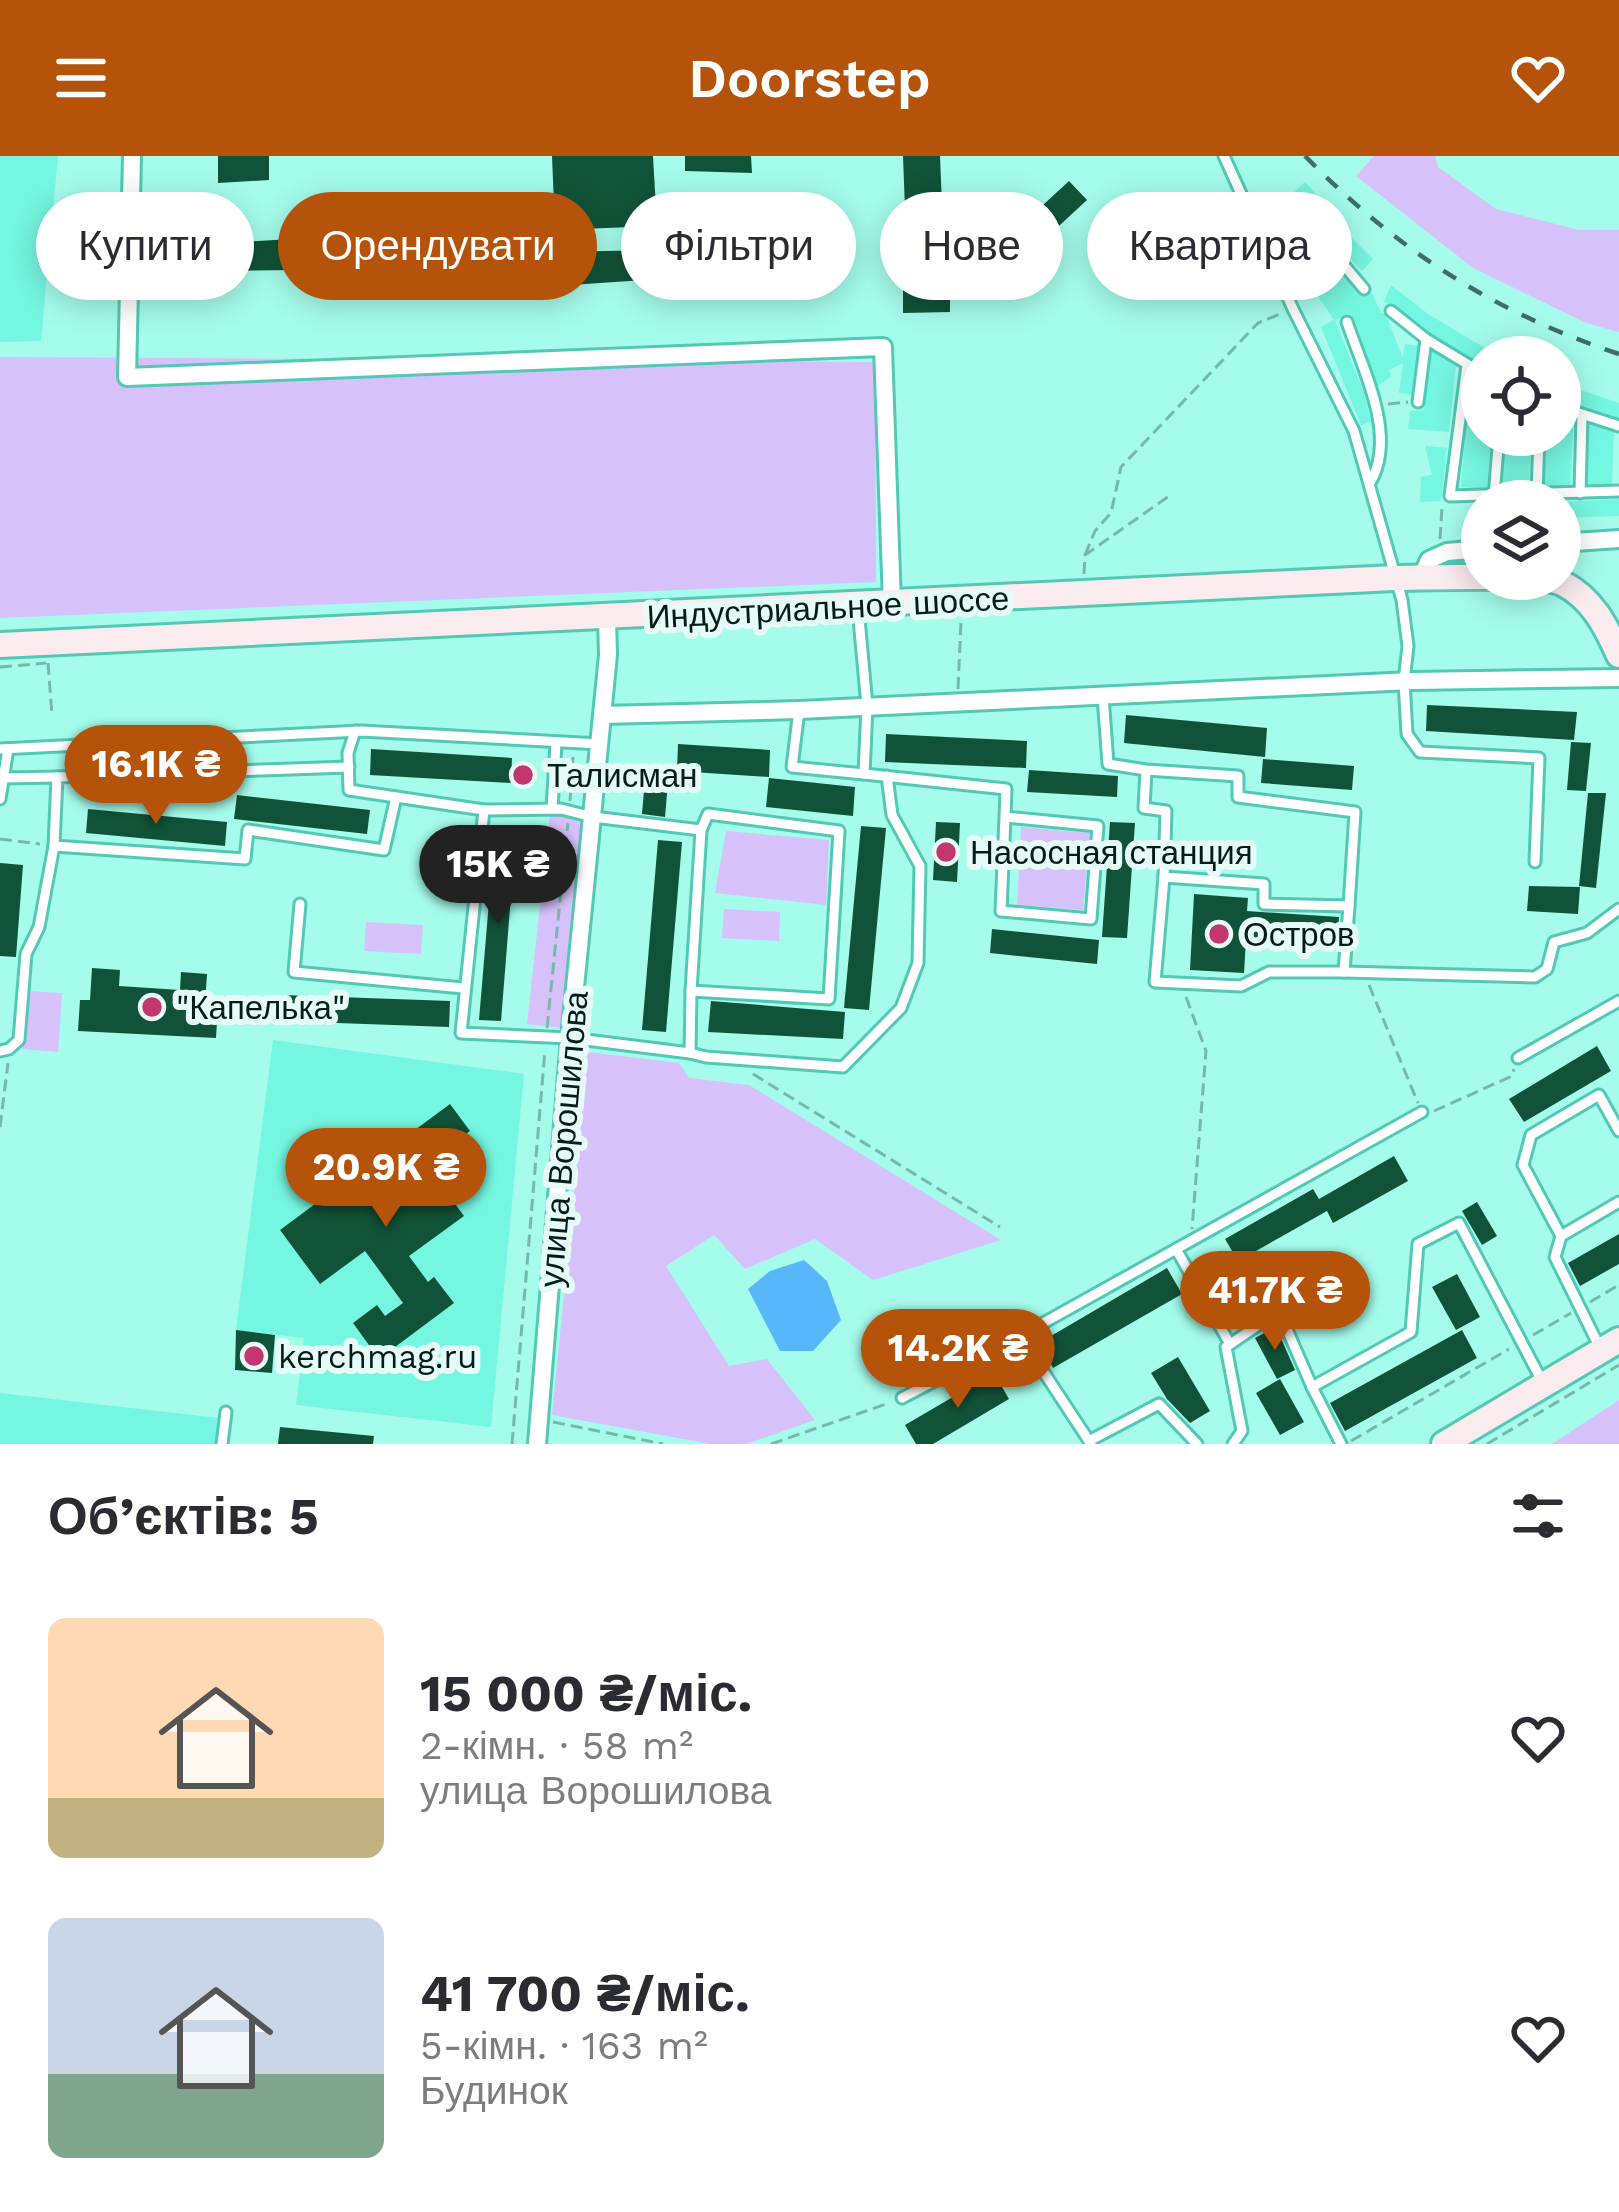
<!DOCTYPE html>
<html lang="uk">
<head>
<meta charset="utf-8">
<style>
	:root { --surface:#fff; --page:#f7f7f7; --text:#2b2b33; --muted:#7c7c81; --accent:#b45309 }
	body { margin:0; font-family:"Work Sans",sans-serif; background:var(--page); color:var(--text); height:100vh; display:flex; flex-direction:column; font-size:45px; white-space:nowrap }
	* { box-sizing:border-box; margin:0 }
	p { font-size:39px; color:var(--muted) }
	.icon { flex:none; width:66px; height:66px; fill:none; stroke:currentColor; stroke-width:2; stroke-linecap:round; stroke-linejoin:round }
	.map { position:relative; height:1288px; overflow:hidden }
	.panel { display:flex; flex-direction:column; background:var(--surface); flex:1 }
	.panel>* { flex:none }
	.hud { position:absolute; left:36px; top:36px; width:1548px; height:108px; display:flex; gap:24px }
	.buttons { position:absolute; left:1461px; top:180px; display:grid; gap:24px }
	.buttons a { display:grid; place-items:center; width:120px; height:120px; border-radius:50%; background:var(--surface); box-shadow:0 6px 30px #0003; font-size:60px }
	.price { position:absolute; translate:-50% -102px; padding:0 27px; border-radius:42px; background:var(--accent); color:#fff; font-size:39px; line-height:78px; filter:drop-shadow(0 3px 6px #0008) }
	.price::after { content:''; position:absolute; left:50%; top:72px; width:36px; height:27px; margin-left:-18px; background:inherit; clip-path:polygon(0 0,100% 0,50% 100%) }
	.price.selected { background:#222; color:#fff }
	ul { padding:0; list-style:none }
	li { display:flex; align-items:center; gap:36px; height:300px; padding:0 48px }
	li span { display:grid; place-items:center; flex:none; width:336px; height:240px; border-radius:18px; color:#555 }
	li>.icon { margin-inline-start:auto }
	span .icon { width:144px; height:144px; fill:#fffc; stroke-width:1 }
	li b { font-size:51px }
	h2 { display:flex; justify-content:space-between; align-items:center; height:144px; padding:0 48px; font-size:51px }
	.chip { padding:0 42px; border-radius:54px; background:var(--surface); box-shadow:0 6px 30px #0003; font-size:42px; line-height:108px }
	.chip.selected { background:var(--accent); color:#fff }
	header { display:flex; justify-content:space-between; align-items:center; height:156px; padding:0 48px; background:var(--accent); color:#fff; font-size:54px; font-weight:600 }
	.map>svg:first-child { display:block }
	.built { fill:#75f6e0 }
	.green { fill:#d6c1fb }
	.water { fill:#56b8f9 }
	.building { fill:#115338 }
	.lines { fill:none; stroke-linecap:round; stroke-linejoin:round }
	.service-casing { stroke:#53c8b5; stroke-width:15 }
	.minor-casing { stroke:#53c8b5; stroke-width:22 }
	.secondary-casing { stroke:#53c8b5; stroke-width:30 }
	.path { stroke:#75b9ac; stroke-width:3; stroke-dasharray:12 6; stroke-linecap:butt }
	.service { stroke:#fff; stroke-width:9 }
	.minor { stroke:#fff; stroke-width:16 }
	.secondary { stroke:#faebef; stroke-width:24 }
	.rail { stroke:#3f6e66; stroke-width:4.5; stroke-dasharray:15 15; stroke-linecap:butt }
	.poi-dot { fill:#c2376e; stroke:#e6faf6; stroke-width:4.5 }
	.labels { text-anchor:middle; stroke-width:12; stroke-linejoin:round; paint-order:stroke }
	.street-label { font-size:33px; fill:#041d19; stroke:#e6faf6 }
	.poi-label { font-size:33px; fill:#041d19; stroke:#e6faf6; text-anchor:start }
</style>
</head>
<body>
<header><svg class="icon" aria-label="menu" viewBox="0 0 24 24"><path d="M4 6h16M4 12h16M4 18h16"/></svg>Doorstep<svg class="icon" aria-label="heart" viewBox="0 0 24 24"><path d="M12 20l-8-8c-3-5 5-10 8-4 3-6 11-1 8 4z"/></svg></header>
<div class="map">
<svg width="1619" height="1288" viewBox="0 0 1619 1288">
	<rect width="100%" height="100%" fill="#a5fceb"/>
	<g class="built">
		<path d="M 0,0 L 58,0 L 41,185 L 0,186 Z"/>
		<path d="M 1305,26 L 1332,56 L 1331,61 L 1373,103 L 1362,115 L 1291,39 Z"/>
		<path d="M 1301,67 L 1332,98 L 1361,140 L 1372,137 L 1381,157 L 1385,157 L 1403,202 L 1405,188 L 1419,190 L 1413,238 L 1399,237 L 1403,207 L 1389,214 L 1391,221 L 1377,230 L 1351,157 L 1335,164 L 1364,237 L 1371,266 L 1361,269 L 1321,171 L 1334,164 L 1279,81 Z"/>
		<path d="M 1391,129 L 1428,158 L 1500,201 L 1482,201 L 1482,210 L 1441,185 L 1384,145 Z"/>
		<path d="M 1431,194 L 1456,207 L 1449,276 L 1408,273 L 1410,255 L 1424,254 Z"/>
		<path d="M 1470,219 L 1482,223 L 1482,279 L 1491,279 L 1487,333 L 1461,331 Z"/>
		<path d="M 1560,227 L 1619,247 L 1619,263 L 1560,244 Z"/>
		<path d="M 1560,256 L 1574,262 L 1570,333 L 1544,331 L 1546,279 L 1560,279 Z"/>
		<path d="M 1589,269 L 1614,274 L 1612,330 L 1586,329 Z"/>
		<path d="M 1506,279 L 1532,279 L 1528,335 L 1501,334 Z"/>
		<path d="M 1425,290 L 1447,292 L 1441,345 L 1420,346 L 1421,321 L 1432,319 Z"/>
		<path d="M 1619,343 L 1619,360 L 1560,362 L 1560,346 Z"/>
		<path d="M 273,884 L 524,918 L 491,1271 L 296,1249 L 304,1182 L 236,1174 Z"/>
		<path d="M 0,1237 L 219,1262 L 217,1288 L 0,1288 Z"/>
	</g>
	<g class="green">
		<path d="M 1374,0 L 1435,0 L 1438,11 L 1496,53 L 1579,74 L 1619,74 L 1619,176 L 1586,167 L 1473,112 L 1356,20 Z"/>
		<path d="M 0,201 L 875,206 L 876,426 L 0,462 Z"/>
		<path d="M 550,658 L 586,663 L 563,872 L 527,868 Z"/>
		<path d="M 1021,671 L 1090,677 L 1083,754 L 1017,749 Z"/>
		<path d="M 726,675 L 829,684 L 826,749 L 715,737 Z"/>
		<path d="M 724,753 L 780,756 L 779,785 L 722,782 Z"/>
		<path d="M 366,766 L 423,769 L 421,798 L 364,795 Z"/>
		<path d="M 28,835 L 62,837 L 58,896 L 22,893 Z"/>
		<path d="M 588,896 L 679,907 L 689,922 L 749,929 L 1001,1084 L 873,1124 L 815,1083 L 745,1113 L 714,1079 L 666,1110 L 729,1210 L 767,1203 L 815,1264 L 746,1288 L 711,1288 L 552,1259 Z"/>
		<path d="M 1619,1244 L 1619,1288 L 1552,1288 Z"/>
	</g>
	<path class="water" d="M 804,1104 L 827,1125 L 841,1164 L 813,1195 L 780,1195 L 748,1133 L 770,1115 Z"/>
	<g class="building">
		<path d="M 218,0 L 269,0 L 269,24 L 218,27 Z"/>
		<path d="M 552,0 L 653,0 L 657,70 L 555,74 Z"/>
		<path d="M 685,0 L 751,0 L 752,17 L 685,15 Z"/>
		<path d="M 903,0 L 940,0 L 945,123 L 950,123 L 950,156 L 903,157 L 903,131 L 933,130 L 932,107 L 907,107 Z"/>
		<path d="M 1069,25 L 1087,44 L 1020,106 L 1002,87 Z"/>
		<path d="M 82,60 L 113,60 L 114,124 L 83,124 Z"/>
		<path d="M 448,80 L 449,106 L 376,108 L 375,81 Z"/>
		<path d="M 291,83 L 294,114 L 224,115 L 225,87 Z"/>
		<path d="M 655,94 L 659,123 L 556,130 L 556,96 Z"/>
		<path d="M 1427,549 L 1577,556 L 1574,584 L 1426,575 Z"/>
		<path d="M 1126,559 L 1267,572 L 1265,601 L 1124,587 Z"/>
		<path d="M 886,578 L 1027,585 L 1026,612 L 885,606 Z"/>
		<path d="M 1571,586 L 1591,587 L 1586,635 L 1567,634 Z"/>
		<path d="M 678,588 L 770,594 L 769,621 L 677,615 Z"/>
		<path d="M 371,593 L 512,602 L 511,627 L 370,619 Z"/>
		<path d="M 1263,603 L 1354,610 L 1352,634 L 1261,627 Z"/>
		<path d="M 646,612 L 669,614 L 665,661 L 642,658 Z"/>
		<path d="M 1029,614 L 1118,620 L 1117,641 L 1027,636 Z"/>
		<path d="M 769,622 L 855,631 L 853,660 L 766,651 Z"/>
		<path d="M 1588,637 L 1606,637 L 1596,732 L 1579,730 Z"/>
		<path d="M 237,639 L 370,654 L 367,678 L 234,663 Z"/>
		<path d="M 88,653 L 227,666 L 225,690 L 86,677 Z"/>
		<path d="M 936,666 L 960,667 L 957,726 L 933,724 Z"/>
		<path d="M 1110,666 L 1135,667 L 1127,782 L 1102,781 Z"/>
		<path d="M 861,670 L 886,672 L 869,854 L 844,852 Z"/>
		<path d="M 495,675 L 516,677 L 501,865 L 479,864 Z"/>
		<path d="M 658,684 L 682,686 L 666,876 L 642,874 Z"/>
		<path d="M 0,707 L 23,709 L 16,801 L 0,800 Z"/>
		<path d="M 1529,730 L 1580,731 L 1578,758 L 1527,755 Z"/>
		<path d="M 1194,738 L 1248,742 L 1247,755 L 1339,761 L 1337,790 L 1246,784 L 1244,817 L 1190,814 Z"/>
		<path d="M 992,773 L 1099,784 L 1097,808 L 990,797 Z"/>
		<path d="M 92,812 L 120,814 L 119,830 L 180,834 L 181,816 L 207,818 L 205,848 L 218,848 L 216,882 L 78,875 L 80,844 L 90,844 Z"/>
		<path d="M 282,839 L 450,845 L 449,871 L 281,865 Z"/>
		<path d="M 711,845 L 845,856 L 843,883 L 708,876 Z"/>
		<path d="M 1597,890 L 1611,915 L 1524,966 L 1509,943 Z"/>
		<path d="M 450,948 L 470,975 L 414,1016 L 435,1046 L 447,1037 L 464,1060 L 409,1100 L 428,1126 L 434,1121 L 454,1147 L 379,1203 L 353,1167 L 377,1149 L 385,1160 L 403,1147 L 365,1095 L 320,1128 L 280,1074 Z"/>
		<path d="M 1394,1000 L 1408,1025 L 1333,1067 L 1327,1055 L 1238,1105 L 1225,1083 L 1313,1033 L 1319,1043 Z"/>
		<path d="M 1477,1046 L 1497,1080 L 1482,1089 L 1462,1055 Z"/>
		<path d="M 1619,1078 L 1619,1108 L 1580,1130 L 1568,1107 Z"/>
		<path d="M 1238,1106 L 1260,1147 L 1237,1159 L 1215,1118 Z"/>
		<path d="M 1167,1112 L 1182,1138 L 1053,1212 L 1039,1187 Z"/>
		<path d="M 1457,1118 L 1480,1161 L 1456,1174 L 1432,1131 Z"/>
		<path d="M 1276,1171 L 1295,1214 L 1277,1223 L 1255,1182 Z"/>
		<path d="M 236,1174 L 275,1179 L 272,1217 L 235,1214 Z"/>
		<path d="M 1462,1174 L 1477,1202 L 1345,1275 L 1330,1247 Z"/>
		<path d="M 1178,1201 L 1210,1255 L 1190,1267 L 1167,1243 L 1151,1217 Z"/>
		<path d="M 994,1217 L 1009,1243 L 933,1288 L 916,1288 L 905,1269 Z"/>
		<path d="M 1280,1223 L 1304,1266 L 1280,1279 L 1256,1237 Z"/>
		<path d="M 280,1271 L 374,1280 L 373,1288 L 278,1288 Z"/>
	</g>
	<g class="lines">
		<defs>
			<g id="service">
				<path d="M 1224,0 L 1293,153 L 1354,275 L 1402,444 L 1408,490 L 1404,525 L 1407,578 L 1420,596 L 1539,602 L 1535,706"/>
				<path d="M 1251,60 L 1300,57 L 1364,133"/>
				<path d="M 1391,155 L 1426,183 L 1482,217"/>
				<path d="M 1347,166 C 1363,214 1398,280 1370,327"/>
				<path d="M 1467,209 L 1450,340 L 1619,335"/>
				<path d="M 1418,246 L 1426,183"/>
				<path d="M 1560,251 L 1619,270"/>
				<path d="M 1580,337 L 1582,259"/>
				<path d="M 1537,339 L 1539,279"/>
				<path d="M 1494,340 L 1499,279"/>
				<path d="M 858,452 L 867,550 L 864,618 L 1006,633 L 1005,661 L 1098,670 L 1091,763 L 1001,755 L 1005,661"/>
				<path d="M 1103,540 L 1108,608 L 1146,614 L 1144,652 L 1166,655 L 1164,721 L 1264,728 L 1264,748 L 1349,750 L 1355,656 L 1238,641 L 1238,620 L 1146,614"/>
				<path d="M 799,554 L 792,611 L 864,618"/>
				<path d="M 355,575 L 348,597 L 349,634 L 484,654 L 561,653 L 593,661 L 701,674"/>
				<path d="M 0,593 L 361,575 L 600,588"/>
				<path d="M 349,611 L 57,621 L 54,690 L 245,703 L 248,674 L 384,694 L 396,641"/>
				<path d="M 3,622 L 57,621"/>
				<path d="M 0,643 L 8,593"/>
				<path d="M 552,653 L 556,587"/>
				<path d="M 484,654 L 461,877 L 570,882 L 690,897 L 691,835"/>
				<path d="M 708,658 L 839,675 L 829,843 L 691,835 L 701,674 Z"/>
				<path d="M 1164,721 L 1155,826 L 1241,830 L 1269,816 L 1344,816 L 1349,750"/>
				<path d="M 300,748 L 294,816 L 463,832"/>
				<path d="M 1344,816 L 1535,821 L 1547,813 L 1554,786 L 1587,777 L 1619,753"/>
				<path d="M 0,895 L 9,893 L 19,884 L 26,798 L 39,771 L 54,690"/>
				<path d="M 690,897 L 706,901 L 843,911 L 901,852 L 918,807 L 920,710 L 892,659 L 887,620"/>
				<path d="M 1518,902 L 1619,845"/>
				<path d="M 1561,1080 L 1523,1009 L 1531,979 L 1599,939 L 1619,975"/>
				<path d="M 1176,1093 L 1230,1188"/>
				<path d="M 1599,1190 L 1555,1101 L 1561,1080 L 1619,1046"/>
				<path d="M 902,1242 L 1020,1180"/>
				<path d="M 1089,1285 L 1159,1248 L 1197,1288"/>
				<path d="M 222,1288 L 226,1256"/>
				<path d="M 1091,1288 L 1020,1180 L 1422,956"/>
				<path d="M 1233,1288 L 1242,1275 L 1226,1191 L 1279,1155 L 1312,1231"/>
				<path d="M 1341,1288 L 1312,1231 L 1411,1176 L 1418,1088 L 1459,1067 L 1543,1227"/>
			</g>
			<g id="minor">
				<path d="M 132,0 L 127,221 L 883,191 L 892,448"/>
				<path d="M 1560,387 L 1619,383"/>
				<path d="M 1421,422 L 1429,404 L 1447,396 L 1482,393"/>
				<path d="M 602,559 L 799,554 L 1411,525 L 1619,522"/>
				<path d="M 537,1288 L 570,882 L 608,499 L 607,462"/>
			</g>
			<g id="secondary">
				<path d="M 0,489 L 1394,422 C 1425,422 1541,417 1562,427 C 1592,442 1606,470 1619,499"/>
				<path d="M 1444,1288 L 1619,1184"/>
			</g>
		</defs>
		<use href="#service" class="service-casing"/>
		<use href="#minor" class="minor-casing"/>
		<use href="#secondary" class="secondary-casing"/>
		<g class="path">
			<path d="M 1388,248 L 1408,246"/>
			<path d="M 1440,383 L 1442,351"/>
			<path d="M 1085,399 L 1095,375 L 1111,357 L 1121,311 L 1258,167 L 1280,158"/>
			<path d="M 1084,418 L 1085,399 L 1169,340"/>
			<path d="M 48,507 L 52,559"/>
			<path d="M 0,511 L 46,507"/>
			<path d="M 958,533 L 961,465"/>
			<path d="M 570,645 L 573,601"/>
			<path d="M 0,683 L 40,688"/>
			<path d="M 1369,829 L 1418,947"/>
			<path d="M 1186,841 L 1206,895 L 1192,1073"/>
			<path d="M 547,872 L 568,667"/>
			<path d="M 753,918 L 1000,1071"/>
			<path d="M 1434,955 L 1512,920 L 1514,913"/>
			<path d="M 0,971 L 8,907"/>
			<path d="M 1590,1146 L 1619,1129"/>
			<path d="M 1533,1179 L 1571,1157"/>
			<path d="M 553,1266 L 663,1288"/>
			<path d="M 1351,1285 L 1509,1193"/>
			<path d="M 512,1288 L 545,894"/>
			<path d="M 771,1288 L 889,1247"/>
			<path d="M 1487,1288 L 1619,1209"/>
		</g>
		<use href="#service" class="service"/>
		<use href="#minor" class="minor"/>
		<use href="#secondary" class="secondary"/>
		<path class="rail" d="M 1305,0 C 1397,94 1493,156 1619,198"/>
	</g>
	<g class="poi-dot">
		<circle cx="523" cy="619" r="12"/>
		<circle cx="946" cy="696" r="12"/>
		<circle cx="1219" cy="778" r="12"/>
		<circle cx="152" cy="851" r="12"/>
		<circle cx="254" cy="1200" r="12"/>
	</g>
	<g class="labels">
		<g class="street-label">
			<text transform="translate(828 451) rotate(-3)" y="12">Индустриальное шоссе</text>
			<text transform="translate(563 983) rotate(-85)" y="12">улица Ворошилова</text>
		</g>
		<g class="poi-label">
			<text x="547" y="631">Талисман</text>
			<text x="970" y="708">Насосная станция</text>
			<text x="1243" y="790">Остров</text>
			<text x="176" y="863">"Капелька"</text>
			<text x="278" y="1212">kerchmag.ru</text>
		</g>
	</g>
</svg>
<div class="buttons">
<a><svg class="icon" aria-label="locate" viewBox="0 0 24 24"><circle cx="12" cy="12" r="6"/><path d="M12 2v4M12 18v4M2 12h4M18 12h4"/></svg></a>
<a><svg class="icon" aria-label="layers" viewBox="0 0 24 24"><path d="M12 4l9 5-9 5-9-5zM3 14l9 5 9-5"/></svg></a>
</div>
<b class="price" style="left:156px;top:671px">16.1K ₴</b>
<b class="price selected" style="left:498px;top:771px">15K ₴</b>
<b class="price" style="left:386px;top:1074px">20.9K ₴</b>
<b class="price" style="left:1275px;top:1197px">41.7K ₴</b>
<b class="price" style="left:958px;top:1255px">14.2K ₴</b>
<div class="hud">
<a class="chip">Купити</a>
<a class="chip selected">Орендувати</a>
<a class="chip">Фільтри</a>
<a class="chip">Нове</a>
<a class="chip">Квартира</a>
</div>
</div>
<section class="panel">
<h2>Об’єктів: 5<svg class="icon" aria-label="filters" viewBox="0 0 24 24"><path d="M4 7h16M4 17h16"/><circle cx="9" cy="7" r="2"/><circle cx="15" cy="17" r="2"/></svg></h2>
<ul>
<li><span style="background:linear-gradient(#ffd9b3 75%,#c2b280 0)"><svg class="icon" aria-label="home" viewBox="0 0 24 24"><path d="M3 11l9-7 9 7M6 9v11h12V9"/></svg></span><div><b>15 000 ₴/міс.</b><p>2-кімн. · 58 m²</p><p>улица Ворошилова</p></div><svg class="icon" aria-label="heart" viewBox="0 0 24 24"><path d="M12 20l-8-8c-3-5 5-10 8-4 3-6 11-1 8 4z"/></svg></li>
<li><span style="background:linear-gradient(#c9d6e8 65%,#7fa58c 0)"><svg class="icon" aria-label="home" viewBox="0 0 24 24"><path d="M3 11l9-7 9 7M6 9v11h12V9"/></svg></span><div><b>41 700 ₴/міс.</b><p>5-кімн. · 163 m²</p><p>Будинок</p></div><svg class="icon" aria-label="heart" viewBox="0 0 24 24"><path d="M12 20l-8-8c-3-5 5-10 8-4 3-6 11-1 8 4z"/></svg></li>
</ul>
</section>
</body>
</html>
